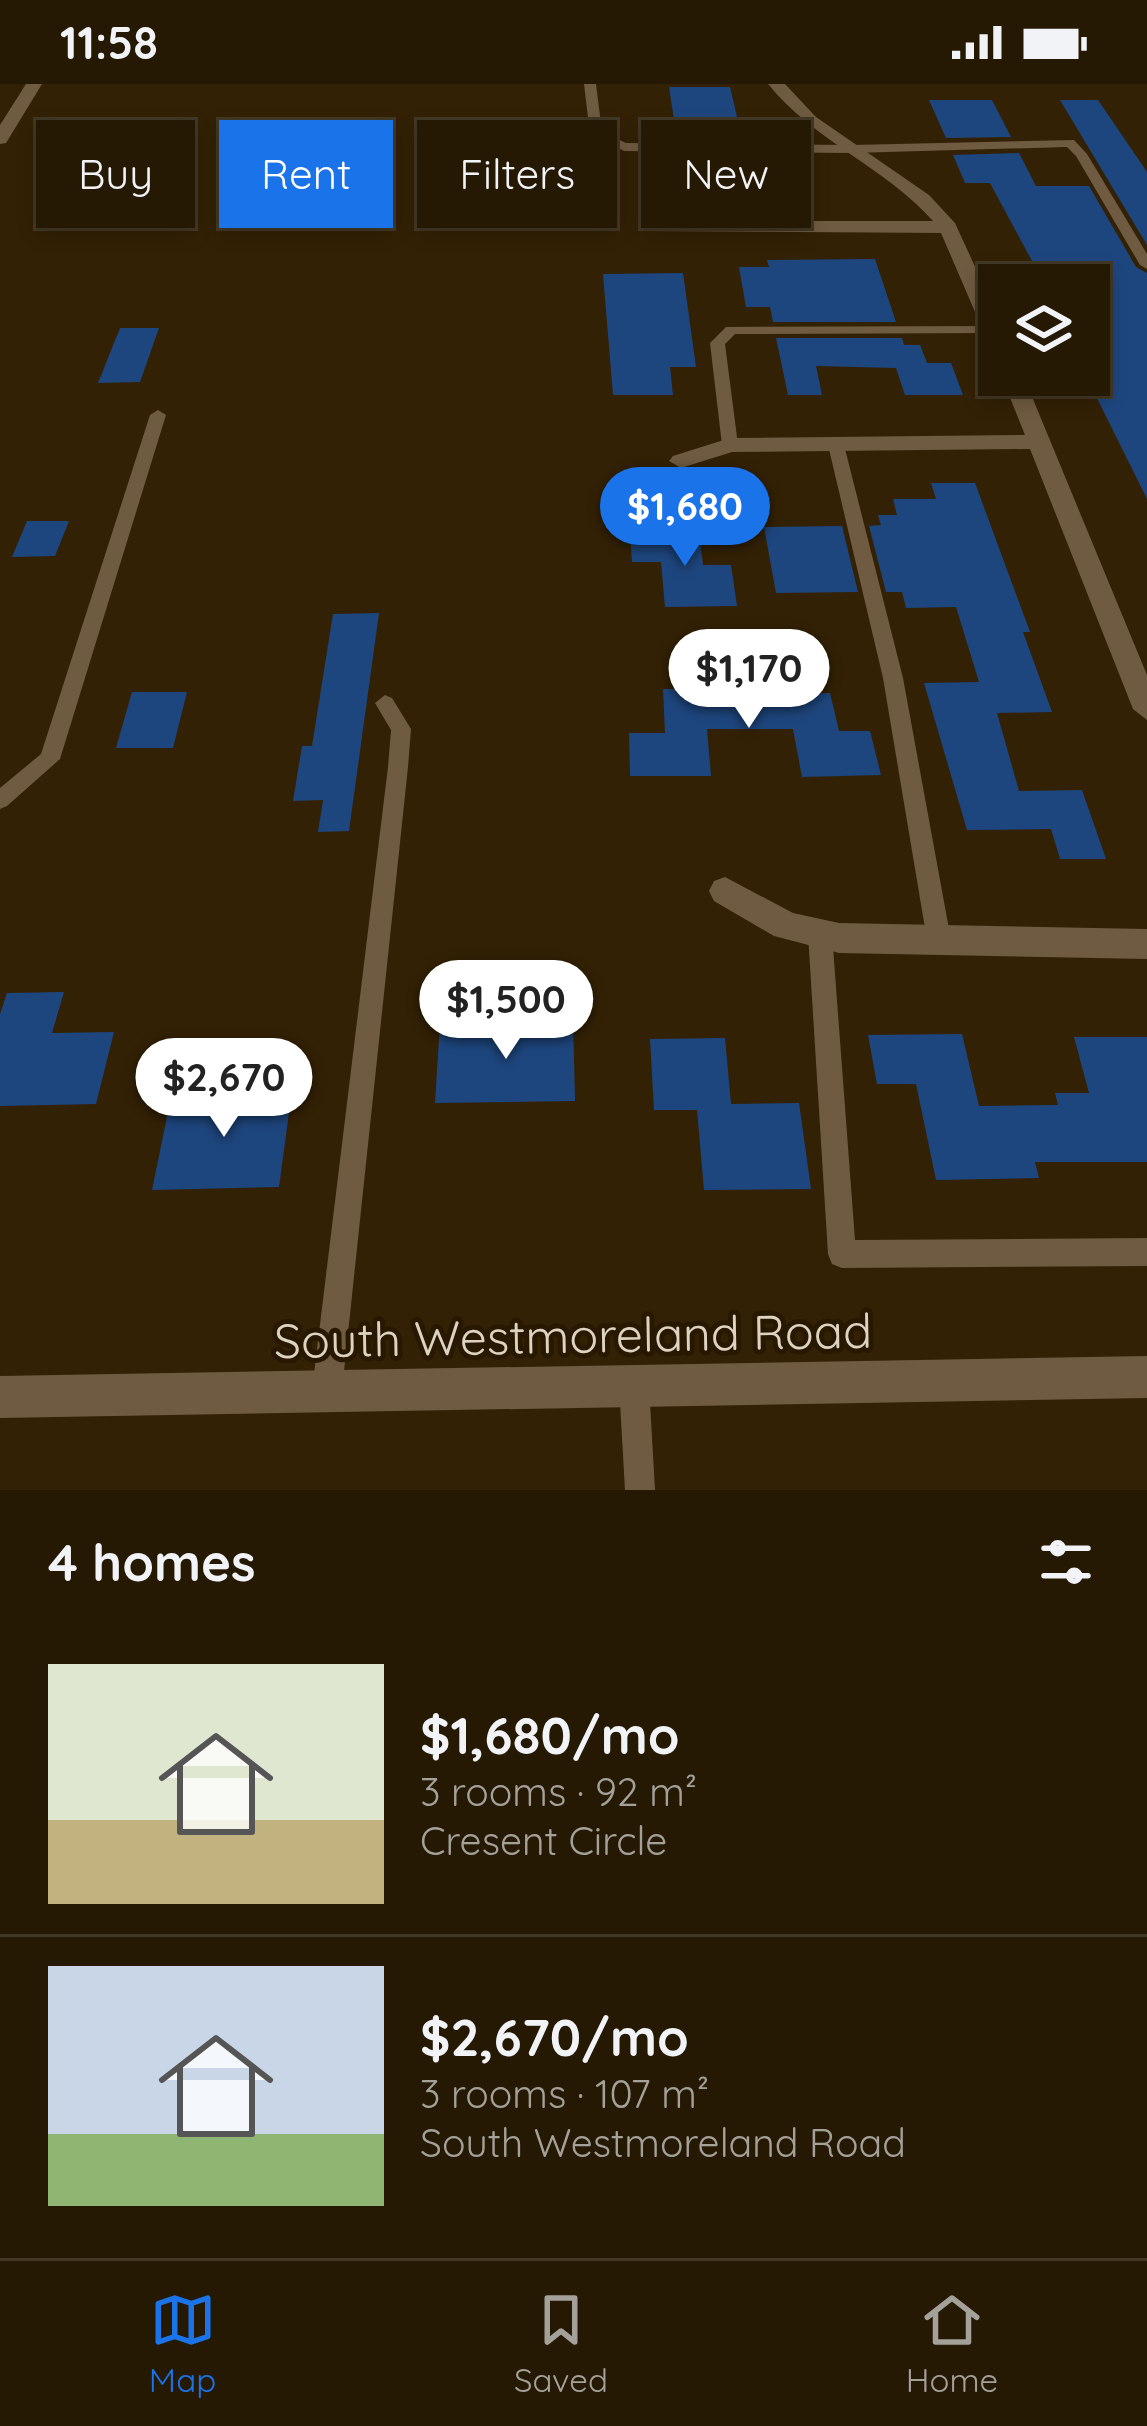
<!DOCTYPE html>
<html lang="en">
<head>
<meta charset="utf-8">
<style>
	:root { --surface:#261904; --page:#2e220e; --text:#f1f3f6; --muted:#a4a09a; --line:#423826; --accent:#1a73e8 }
	body { margin:0; font-family:Quicksand,sans-serif; background:var(--page); color:var(--text); height:100vh; display:flex; flex-direction:column; font-size:45px; white-space:nowrap }
	* { box-sizing:border-box; margin:0 }
	p { font-size:39px; color:var(--muted) }
	.icon { flex:none; width:66px; height:66px; fill:none; stroke:currentColor; stroke-width:2; stroke-linecap:round; stroke-linejoin:round }
	.map { position:relative; height:1406px; overflow:hidden }
	.drawer { display:flex; flex-direction:column; background:var(--surface); flex:1 }
	.drawer>* { flex:none }
	.guide { position:absolute; left:36px; top:36px; width:1077px; height:108px; display:flex; gap:24px }
	.controls { position:absolute; left:978px; top:180px; display:grid; gap:24px }
	.controls a { display:grid; place-items:center; width:132px; height:132px; border-radius:0px; background:var(--surface); box-shadow:0 6px 18px #0003,0 0 0 3px var(--line); font-size:60px }
	.price { position:absolute; translate:-50% -102px; padding:0 27px; border-radius:42px; background:#fff; color:#222; font-size:39px; line-height:78px; filter:drop-shadow(0 3px 6px #0008) }
	.price::after { content:''; position:absolute; left:50%; top:72px; width:36px; height:27px; margin-left:-18px; background:inherit; clip-path:polygon(0 0,100% 0,50% 100%) }
	.price.selected { background:var(--accent); color:#fff }
	ul { padding:0; list-style:none }
	li { display:flex; align-items:center; gap:36px; height:300px; padding:0 48px }
	li+li { border-top:3px solid var(--line) }
	li span { display:grid; place-items:center; flex:none; width:336px; height:240px; border-radius:0px; color:#555 }
	li>.icon { margin-inline-start:auto }
	span .icon { width:144px; height:144px; fill:#fffc; stroke-width:1 }
	li b { font-size:51px }
	h2 { display:flex; justify-content:space-between; align-items:center; height:144px; padding:0 48px; font-size:51px }
	.pill { padding:0 42px; border-radius:0px; background:var(--surface); box-shadow:0 6px 18px #0003,0 0 0 3px var(--line); font-size:42px; line-height:108px }
	.pill.selected { background:var(--accent); color:#fff }
	.status { display:flex; justify-content:space-between; align-items:center; height:84px; padding:0 60px; background:var(--surface); direction:ltr }
	.status svg { height:33px; fill:currentColor }
	.tabs { display:flex; justify-content:space-around; align-items:center; height:168px; border-top:3px solid var(--line); background:var(--surface); font-size:33px; color:var(--muted) }
	.tabs a { display:grid; justify-items:center; gap:6px }
	.tabs .selected { color:var(--accent) }
	.map>svg:first-child { display:block }
	.building { fill:#1e467e }
	.lines { fill:none; stroke-linecap:round; stroke-linejoin:round }
	.service { fill:#6f5b41; fill-rule:evenodd }
	.minor { fill:#6f5b41; fill-rule:evenodd }
	.tertiary { fill:#6f5b41; fill-rule:evenodd }
	.labels { text-anchor:middle; stroke-width:10; stroke-linejoin:round; paint-order:stroke }
	.near-street-label { font-size:48px; fill:#ded3c3; stroke:#291800 }
</style>
</head>
<body>
<div class="status"><b>11:58</b><svg viewBox="0 0 49 12"><path d="M0 12V9h3v3zM5 12V6h3v6zM10 12V3h3v9zM15 12V0h3v12zM26 1h20v11H26zM47 4h2v5h-2z"/></svg></div>
<div class="map">
<svg width="1147" height="1406" viewBox="0 0 1147 1406">
	<rect width="100%" height="100%" fill="#332105"/>
	<g class="building">
		<path d="M 669,3 L 730,3 L 737,33 L 746,33 L 752,56 L 677,55 Z"/>
		<path d="M 929,16 L 992,16 L 1011,53 L 946,54 Z"/>
		<path d="M 1060,16 L 1098,16 L 1147,88 L 1147,161 Z"/>
		<path d="M 1019,69 L 1036,102 L 1089,102 L 1136,183 L 1147,189 L 1147,415 L 1089,298 L 1089,201 L 1045,201 L 990,99 L 965,99 L 953,71 Z"/>
		<path d="M 719,72 L 756,73 L 765,105 L 725,105 Z"/>
		<path d="M 875,175 L 896,238 L 773,238 L 770,223 L 746,223 L 739,183 L 769,183 L 767,176 Z"/>
		<path d="M 683,189 L 696,283 L 670,283 L 673,311 L 613,311 L 603,190 Z"/>
		<path d="M 120,244 L 159,244 L 140,298 L 98,299 Z"/>
		<path d="M 776,254 L 902,254 L 904,261 L 920,261 L 927,279 L 951,279 L 963,311 L 905,311 L 896,284 L 816,282 L 822,311 L 788,311 Z"/>
		<path d="M 931,399 L 975,399 L 1030,548 L 1023,548 L 1052,628 L 997,629 L 1019,707 L 1082,706 L 1106,775 L 1060,775 L 1051,745 L 967,746 L 924,599 L 979,598 L 956,523 L 906,524 L 902,508 L 886,508 L 869,442 L 881,441 L 878,431 L 897,431 L 893,415 L 936,415 Z"/>
		<path d="M 27,437 L 69,437 L 55,472 L 12,473 Z"/>
		<path d="M 842,442 L 858,508 L 776,509 L 764,443 Z"/>
		<path d="M 699,447 L 703,481 L 731,481 L 737,522 L 665,523 L 661,478 L 632,478 L 630,448 Z"/>
		<path d="M 379,529 L 349,747 L 318,748 L 323,716 L 293,717 L 302,662 L 312,662 L 333,530 Z"/>
		<path d="M 691,591 L 734,592 L 736,611 L 830,609 L 839,647 L 870,647 L 881,691 L 802,693 L 793,645 L 707,645 L 711,692 L 630,692 L 629,649 L 665,649 L 663,605 L 692,605 Z"/>
		<path d="M 132,608 L 187,608 L 173,664 L 116,664 Z"/>
		<path d="M 64,908 L 52,949 L 114,948 L 96,1020 L 0,1022 L 0,930 L 7,909 Z"/>
		<path d="M 573,936 L 575,1017 L 435,1019 L 440,938 Z"/>
		<path d="M 962,950 L 979,1022 L 1058,1021 L 1055,1009 L 1089,1009 L 1074,953 L 1147,953 L 1147,1078 L 1035,1078 L 1039,1094 L 936,1096 L 916,1000 L 877,1000 L 868,951 Z"/>
		<path d="M 725,954 L 731,1020 L 799,1019 L 811,1105 L 704,1106 L 697,1026 L 654,1026 L 650,955 Z"/>
		<path d="M 292,1006 L 279,1103 L 152,1106 L 172,1008 Z"/>
	</g>
	<g class="lines">
		<g class="service">
			<path d="M 584,0 L 596,0 L 602,48 L 626,59 L 852,61 L 1074,56 L 1087,70 L 1147,170 L 1147,185 L 1140,181 L 1076,72 L 1067,63 L 852,69 L 624,67 L 590,50 Z"/>
			<path d="M 999,242 L 999,248 L 994,249 L 735,250 L 725,260 L 738,361 L 730,366 L 722,361 L 710,259 L 726,243 Z"/>
			<path d="M 158,326 L 166,331 L 60,675 L 7,722 L 0,725 L 0,704 L 41,670 L 150,331 Z"/>
			<path d="M 836,356 L 844,361 L 903,594 L 951,856 L 947,863 L 939,866 L 931,863 L 927,856 L 883,594 L 828,361 Z"/>
			<path d="M 385,611 L 392,614 L 411,645 L 408,683 L 342,1306 L 337,1316 L 327,1321 L 317,1316 L 312,1306 L 388,683 L 391,646 L 375,619 Z"/>
			<path d="M 820,840 L 828,843 L 832,850 L 855,1156 L 1147,1154 L 1147,1182 L 842,1184 L 832,1180 L 828,1170 L 808,850 L 812,843 Z"/>
			<path d="M 634,1286 L 644,1291 L 649,1301 L 655,1406 L 625,1406 L 619,1301 L 624,1291 Z"/>
		</g>
		<g class="minor">
			<path d="M 26,0 L 42,0 L 6,59 L 0,60 L 0,41 Z"/>
			<path d="M 768,0 L 785,0 L 816,33 L 929,111 L 955,139 L 999,235 L 999,264 L 988,258 L 941,149 L 645,147 L 645,139 L 652,137 L 933,137 C 885,83 814,57 768,0 Z"/>
			<path d="M 1001,291 L 1023,291 L 1147,591 L 1147,636 L 1133,625 L 1030,365 L 732,368 L 681,384 L 669,377 L 673,372 L 730,354 L 1025,351 Z"/>
			<path d="M 725,793 L 793,829 L 839,839 L 1147,845 L 1147,875 L 839,869 L 774,852 L 714,817 L 709,807 L 714,797 Z"/>
		</g>
		<path class="tertiary" d="M 1147,1272 L 1147,1314 L 0,1334 L 0,1292 Z"/>
	</g>
	<g class="labels">
		<g class="near-street-label">
			<text transform="translate(573 1252) rotate(-1)" y="17">South Westmoreland Road</text>
		</g>
	</g>
</svg>
<div class="controls">
<a><svg class="icon" aria-label="layers" viewBox="0 0 24 24"><path d="M12 4l9 5-9 5-9-5zM3 14l9 5 9-5"/></svg></a>
</div>
<b class="price selected" style="left:685px;top:485px">$1,680</b>
<b class="price" style="left:749px;top:647px">$1,170</b>
<b class="price" style="left:506px;top:978px">$1,500</b>
<b class="price" style="left:224px;top:1056px">$2,670</b>
<div class="guide">
<a class="pill">Buy</a>
<a class="pill selected">Rent</a>
<a class="pill">Filters</a>
<a class="pill">New</a>
</div>
</div>
<section class="drawer">
<h2>4 homes<svg class="icon" aria-label="filters" viewBox="0 0 24 24"><path d="M4 7h16M4 17h16"/><circle cx="9" cy="7" r="2"/><circle cx="15" cy="17" r="2"/></svg></h2>
<ul>
<li><span style="background:linear-gradient(#dfe7d0 65%,#c2b280 0)"><svg class="icon" aria-label="home" viewBox="0 0 24 24"><path d="M3 11l9-7 9 7M6 9v11h12V9"/></svg></span><div><b>$1,680/mo</b><p>3 rooms · 92 m²</p><p>Cresent Circle</p></div></li>
<li><span style="background:linear-gradient(#c9d6e8 70%,#8fb573 0)"><svg class="icon" aria-label="home" viewBox="0 0 24 24"><path d="M3 11l9-7 9 7M6 9v11h12V9"/></svg></span><div><b>$2,670/mo</b><p>3 rooms · 107 m²</p><p>South Westmoreland Road</p></div></li>
</ul>
</section>
<nav class="tabs">
<a class="selected"><svg class="icon" aria-label="map" viewBox="0 0 24 24"><path d="M3 6l6-2 6 2 6-2v14l-6 2-6-2-6 2zM9 4v14M15 6v14"/></svg>Map</a>
<a><svg class="icon" aria-label="saved" viewBox="0 0 24 24"><path d="M7 4h10v16l-5-4-5 4z"/></svg>Saved</a>
<a><svg class="icon" aria-label="home" viewBox="0 0 24 24"><path d="M3 11l9-7 9 7M6 9v11h12V9"/></svg>Home</a>
</nav>
</body>
</html>
